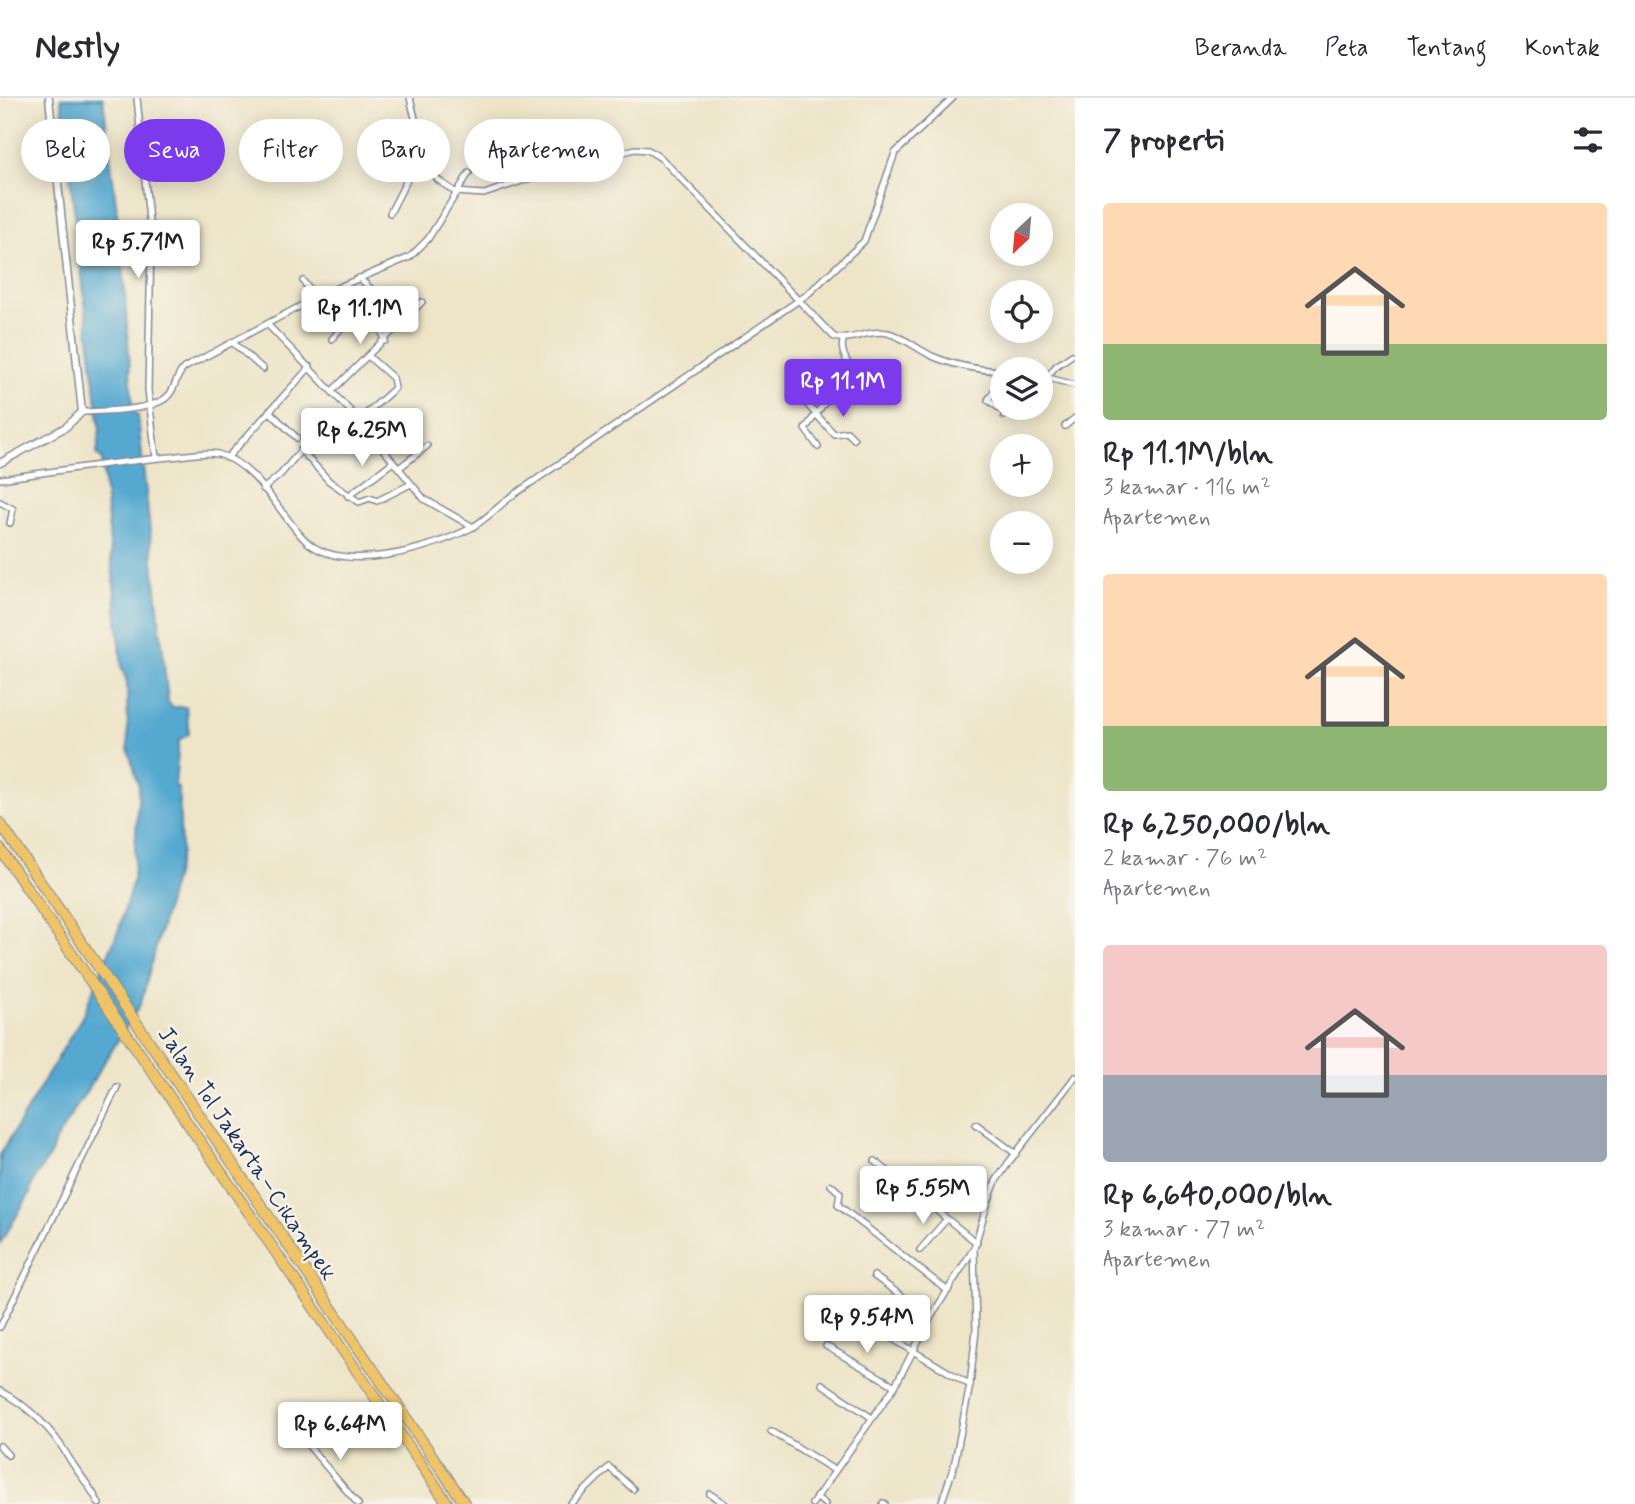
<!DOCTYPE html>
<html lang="id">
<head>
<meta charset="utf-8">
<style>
	:root { --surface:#fff; --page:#f2f2f3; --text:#2b2b33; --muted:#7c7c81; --line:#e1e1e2; --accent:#7c3aed }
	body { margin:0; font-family:Mynerve,sans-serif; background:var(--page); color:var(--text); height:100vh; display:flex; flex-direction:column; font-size:26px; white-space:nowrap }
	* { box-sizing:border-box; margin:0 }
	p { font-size:23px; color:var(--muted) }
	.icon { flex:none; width:38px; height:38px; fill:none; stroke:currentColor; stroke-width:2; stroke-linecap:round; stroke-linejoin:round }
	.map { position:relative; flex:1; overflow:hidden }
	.side { display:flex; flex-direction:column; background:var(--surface); width:560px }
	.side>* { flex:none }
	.banner { position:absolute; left:21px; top:21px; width:665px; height:63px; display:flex; gap:14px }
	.needle { width:46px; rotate:206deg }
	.buttons { position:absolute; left:990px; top:105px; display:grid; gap:14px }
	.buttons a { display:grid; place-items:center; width:63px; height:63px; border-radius:50%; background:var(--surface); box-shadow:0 4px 18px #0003; font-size:35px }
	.price { position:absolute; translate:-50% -60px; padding:0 16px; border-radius:7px; background:#fff; color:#222; font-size:23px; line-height:46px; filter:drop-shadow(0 2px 4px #0008) }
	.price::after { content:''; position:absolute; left:50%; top:42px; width:21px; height:16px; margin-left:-10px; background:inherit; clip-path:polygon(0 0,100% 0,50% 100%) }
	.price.on { background:var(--accent); color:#fff }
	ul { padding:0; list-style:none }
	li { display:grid; align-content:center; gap:14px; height:371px; padding:0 28px }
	li span { display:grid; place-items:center; height:217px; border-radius:7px; color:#555 }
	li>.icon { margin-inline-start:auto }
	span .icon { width:126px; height:126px; fill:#fffc; stroke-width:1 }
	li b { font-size:30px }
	h2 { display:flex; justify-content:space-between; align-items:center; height:84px; padding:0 28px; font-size:30px }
	.pill { padding:0 24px; border-radius:32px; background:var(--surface); box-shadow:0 4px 18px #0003; font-size:24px; line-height:63px }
	.pill.on { background:var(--accent); color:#fff }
	header { display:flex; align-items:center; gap:42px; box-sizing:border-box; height:98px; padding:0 35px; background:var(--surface); border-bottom:2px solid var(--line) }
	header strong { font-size:33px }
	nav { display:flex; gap:38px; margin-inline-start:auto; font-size:24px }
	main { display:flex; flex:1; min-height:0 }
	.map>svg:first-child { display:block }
	.water { fill:#54a9d0; stroke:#386c97; stroke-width:2 }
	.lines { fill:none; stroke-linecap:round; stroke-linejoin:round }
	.minor-casing { stroke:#848a94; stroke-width:8 }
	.tertiary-casing { stroke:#848a94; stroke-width:9 }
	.motorway-casing { stroke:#848a94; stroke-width:12 }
	.minor { stroke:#fff; stroke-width:5 }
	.tertiary { stroke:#fff; stroke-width:6 }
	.motorway { stroke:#efc469; stroke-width:10 }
	.labels { text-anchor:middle; stroke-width:5; stroke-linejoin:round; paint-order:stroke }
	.street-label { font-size:23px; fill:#1b2f5e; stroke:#f7f3e8 }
</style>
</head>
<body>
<header>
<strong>Nestly</strong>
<nav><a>Beranda</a><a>Peta</a><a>Tentang</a><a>Kontak</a></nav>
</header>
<main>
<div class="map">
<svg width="1075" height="1406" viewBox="0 0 1075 1406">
	<rect width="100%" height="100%" fill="#f7f3e8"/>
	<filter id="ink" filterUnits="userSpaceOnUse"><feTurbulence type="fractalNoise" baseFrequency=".0143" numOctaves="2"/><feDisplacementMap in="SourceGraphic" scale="14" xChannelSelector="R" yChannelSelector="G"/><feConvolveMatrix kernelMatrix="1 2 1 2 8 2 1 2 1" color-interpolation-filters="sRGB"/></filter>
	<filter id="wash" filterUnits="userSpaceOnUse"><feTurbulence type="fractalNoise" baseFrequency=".00686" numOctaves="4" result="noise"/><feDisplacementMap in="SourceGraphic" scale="28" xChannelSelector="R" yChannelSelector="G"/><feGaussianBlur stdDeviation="1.57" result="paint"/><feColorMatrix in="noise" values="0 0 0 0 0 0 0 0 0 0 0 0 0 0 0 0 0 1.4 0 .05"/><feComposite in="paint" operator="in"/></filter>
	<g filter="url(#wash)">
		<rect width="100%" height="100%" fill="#eee5c9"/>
		<path class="water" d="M 61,0 L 103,0 L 122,155 L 133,314 L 138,318 L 140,339 L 168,604 L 172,609 L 186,609 L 189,636 L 179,642 L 175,687 L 179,692 L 181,754 L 141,905 L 54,1045 C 51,1064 32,1076 30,1095 L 0,1146 L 0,1057 L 82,919 L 119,831 L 133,782 L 139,688 L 128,650 L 127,584 L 122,570 L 102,362 L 97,356 L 100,331 Z"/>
	</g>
	<g filter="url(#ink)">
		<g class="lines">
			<defs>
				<g id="minor">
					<path d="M 137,0 L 151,143 L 148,292 L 156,360"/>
					<path d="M 410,0 L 426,65 L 438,82 L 455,94 L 484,96 L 548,74 L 635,51 L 648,52 L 661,60 L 834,239 C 852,244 868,231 888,235 C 904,239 917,251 932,258 C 955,268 979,272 1003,273"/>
					<path d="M 390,115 L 411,74 L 426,65"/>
					<path d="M 359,180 L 406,222"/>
					<path d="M 303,183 L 316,200"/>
					<path d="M 342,188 L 378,223 L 385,243"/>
					<path d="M 267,226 L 359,322 L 424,401 L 473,429"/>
					<path d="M 332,241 L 361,206"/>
					<path d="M 232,244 L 263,271"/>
					<path d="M 1041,278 L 1075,287"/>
					<path d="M 1003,279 L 988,302 L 1007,316"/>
					<path d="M 1041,286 L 1056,268 L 1072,257"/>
					<path d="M 332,293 L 422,204"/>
					<path d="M 803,302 L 834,336 L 847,334 L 854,341"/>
					<path d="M 269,313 L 297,340"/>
					<path d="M 82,314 C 103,313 154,313 168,298 C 176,290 175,279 184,270 L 325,195 L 410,159 L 428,141 L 469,75"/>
					<path d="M 1004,318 L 1016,310"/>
					<path d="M 359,322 L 395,290 L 393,280 L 368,258"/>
					<path d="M 1065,328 L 1075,320"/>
					<path d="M 818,349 L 805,331 L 831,296 L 851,278 C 852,265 839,258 843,242"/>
					<path d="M 227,360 L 310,269"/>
					<path d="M 399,370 L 427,348"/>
					<path d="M 0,381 C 56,373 113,364 170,359 C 184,358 203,353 218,356 C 256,366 279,415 304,441 C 340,478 431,451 471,430 C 485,422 497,410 509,400 L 808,196 L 864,143 L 895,55 L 953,0"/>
					<path d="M 263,391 L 281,376 L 301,352 L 329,383 L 359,404 L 370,400 L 377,403 L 411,386"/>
					<path d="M 348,398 L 393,364"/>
					<path d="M 0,404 L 13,411 L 10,425"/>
					<path d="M 976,1026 L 1016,1056"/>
					<path d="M 875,1063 L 977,1145"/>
					<path d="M 831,1087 L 840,1095 L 838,1107 L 948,1193"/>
					<path d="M 920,1152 L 946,1122"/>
					<path d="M 874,1178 L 931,1219"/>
					<path d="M 838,1208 L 970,1287"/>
					<path d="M 0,1229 L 117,989"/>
					<path d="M 826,1248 L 895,1288"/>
					<path d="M 822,1286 L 872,1320"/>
					<path d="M 0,1293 C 30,1309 52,1331 69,1360 C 79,1377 91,1388 99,1406"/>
					<path d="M 771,1333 L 834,1372"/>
					<path d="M 301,1339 L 358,1406"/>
					<path d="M 0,1348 L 8,1357"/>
					<path d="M 710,1396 L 725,1406"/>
					<path d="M 816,1399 L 825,1406"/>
					<path d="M 883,1405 L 885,1406"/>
					<path d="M 571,1406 L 609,1369 L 633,1391"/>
					<path d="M 812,1406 L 895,1288 L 931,1219 L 974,1150"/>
					<path d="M 941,1406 L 954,1368 L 970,1287 L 976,1232 L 974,1150 L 987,1107 L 996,1083 L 1009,1064 L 1075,979"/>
				</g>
				<path id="tertiary" d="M 0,365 L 66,329 L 82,314 L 49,0"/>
				<g id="motorway">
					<path d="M 0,725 L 465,1406"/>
					<path d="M 0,751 L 448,1406"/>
				</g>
			</defs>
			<use href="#minor" class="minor-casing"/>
			<use href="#tertiary" class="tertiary-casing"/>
			<use href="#motorway" class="motorway-casing"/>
			<use href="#minor" class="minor"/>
			<use href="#tertiary" class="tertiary"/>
			<use href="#motorway" class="motorway"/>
		</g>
	</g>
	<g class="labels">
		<g class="street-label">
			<text transform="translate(248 1055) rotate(56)" y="8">Jalan Tol Jakarta–Cikampek</text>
		</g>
	</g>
</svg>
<div class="buttons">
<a><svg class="needle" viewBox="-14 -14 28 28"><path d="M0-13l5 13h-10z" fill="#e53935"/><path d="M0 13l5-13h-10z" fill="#7c7c81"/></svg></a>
<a><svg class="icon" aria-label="locate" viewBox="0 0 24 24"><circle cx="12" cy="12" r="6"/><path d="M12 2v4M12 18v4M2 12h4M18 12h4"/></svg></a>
<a><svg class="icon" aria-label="layers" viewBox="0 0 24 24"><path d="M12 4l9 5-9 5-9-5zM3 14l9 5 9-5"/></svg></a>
<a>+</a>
<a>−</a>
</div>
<b class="price" style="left:138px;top:182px">Rp 5.71M</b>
<b class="price" style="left:360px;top:248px">Rp 11.1M</b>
<b class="price on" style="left:843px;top:321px">Rp 11.1M</b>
<b class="price" style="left:362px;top:370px">Rp 6.25M</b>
<b class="price" style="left:923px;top:1128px">Rp 5.55M</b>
<b class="price" style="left:867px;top:1257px">Rp 9.54M</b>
<b class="price" style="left:340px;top:1364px">Rp 6.64M</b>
<div class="banner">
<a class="pill">Beli</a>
<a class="pill on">Sewa</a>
<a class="pill">Filter</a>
<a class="pill">Baru</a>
<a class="pill">Apartemen</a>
</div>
</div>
<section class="side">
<h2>7 properti<svg class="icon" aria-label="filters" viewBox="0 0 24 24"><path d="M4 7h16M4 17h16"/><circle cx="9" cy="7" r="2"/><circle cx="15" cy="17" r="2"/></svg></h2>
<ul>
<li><span style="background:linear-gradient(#ffd9b3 65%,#8fb573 0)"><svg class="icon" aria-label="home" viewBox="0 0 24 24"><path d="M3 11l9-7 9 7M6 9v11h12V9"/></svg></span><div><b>Rp 11.1M/bln</b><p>3 kamar · 116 m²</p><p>Apartemen</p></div></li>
<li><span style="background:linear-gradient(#ffd9b3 70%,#8fb573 0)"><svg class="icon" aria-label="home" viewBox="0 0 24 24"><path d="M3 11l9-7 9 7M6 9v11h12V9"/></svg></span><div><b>Rp 6,250,000/bln</b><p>2 kamar · 76 m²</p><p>Apartemen</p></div></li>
<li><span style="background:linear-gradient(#f6c9c9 60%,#9aa5b1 0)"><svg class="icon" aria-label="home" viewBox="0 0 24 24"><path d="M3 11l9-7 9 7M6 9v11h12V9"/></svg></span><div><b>Rp 6,640,000/bln</b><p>3 kamar · 77 m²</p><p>Apartemen</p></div></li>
</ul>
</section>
</main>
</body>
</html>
